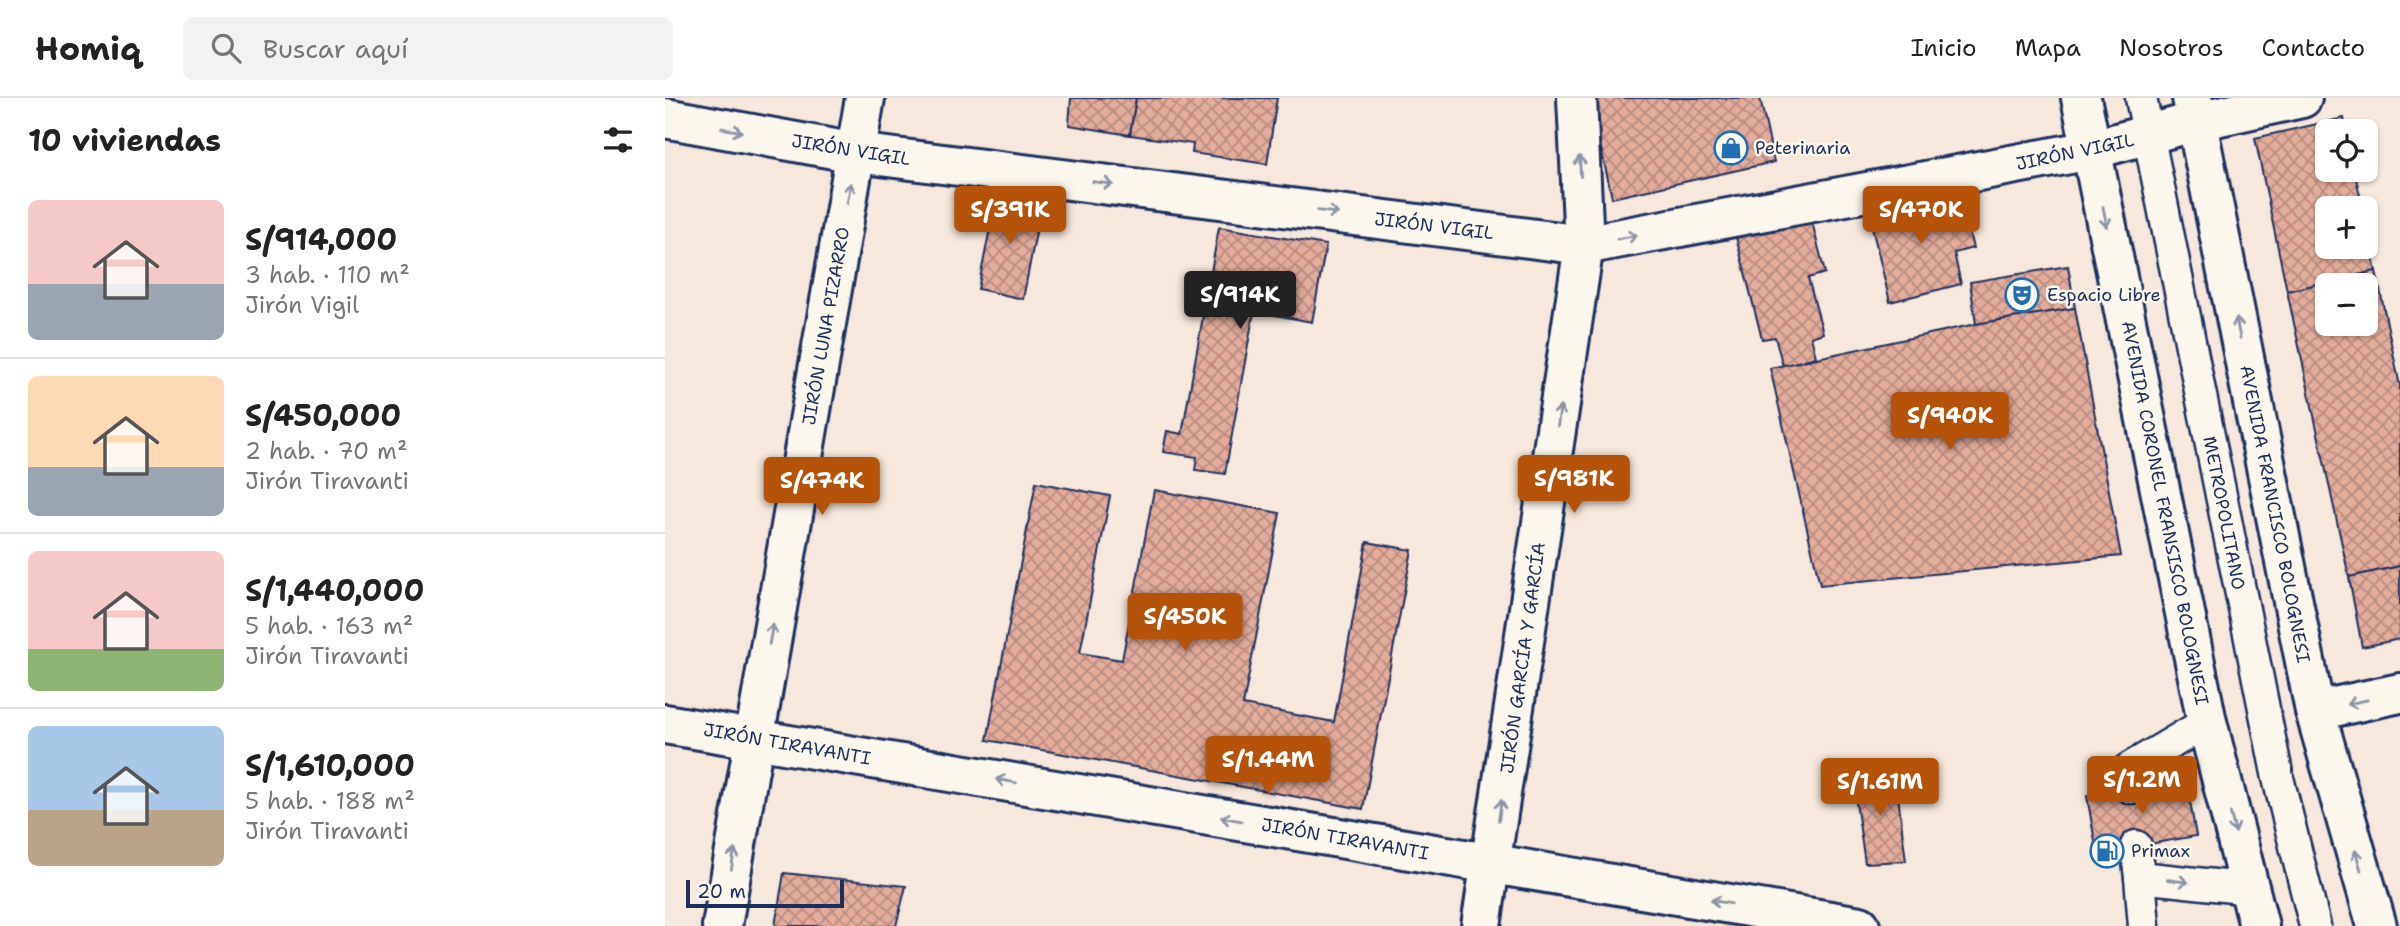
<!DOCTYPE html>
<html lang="es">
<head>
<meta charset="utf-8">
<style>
	:root { --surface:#fff; --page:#f2f2f2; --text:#222; --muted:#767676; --line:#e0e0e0; --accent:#b45309 }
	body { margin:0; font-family:"Shantell Sans",sans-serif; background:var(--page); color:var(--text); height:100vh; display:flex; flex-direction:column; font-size:26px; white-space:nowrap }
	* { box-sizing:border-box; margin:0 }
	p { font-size:23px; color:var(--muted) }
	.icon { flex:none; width:38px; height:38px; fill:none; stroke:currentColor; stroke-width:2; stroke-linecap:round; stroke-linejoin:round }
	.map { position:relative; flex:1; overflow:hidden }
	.details { display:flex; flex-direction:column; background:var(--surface); width:665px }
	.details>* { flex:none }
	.buttons { position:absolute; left:1650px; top:21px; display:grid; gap:14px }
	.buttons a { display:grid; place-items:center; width:63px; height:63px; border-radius:10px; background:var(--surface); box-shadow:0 2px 5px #0004; font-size:35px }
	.scale { position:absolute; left:21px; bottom:18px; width:158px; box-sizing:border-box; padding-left:7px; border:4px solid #1b2f5e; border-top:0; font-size:19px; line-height:24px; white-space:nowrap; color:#1b2f5e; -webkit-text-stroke:5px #fbf7ec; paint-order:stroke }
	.price { position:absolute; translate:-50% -60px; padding:0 16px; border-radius:7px; background:var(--accent); color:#fff; font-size:23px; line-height:46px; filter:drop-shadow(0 2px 4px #0008) }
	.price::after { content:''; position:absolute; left:50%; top:42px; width:21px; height:16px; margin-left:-10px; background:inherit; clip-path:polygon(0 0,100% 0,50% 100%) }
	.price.active { background:#222; color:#fff }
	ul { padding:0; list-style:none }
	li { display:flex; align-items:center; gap:21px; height:175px; padding:0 28px }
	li+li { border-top:2px solid var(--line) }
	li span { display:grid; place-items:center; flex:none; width:196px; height:140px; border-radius:10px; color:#555 }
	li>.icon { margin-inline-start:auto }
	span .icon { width:84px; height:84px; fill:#fffc; stroke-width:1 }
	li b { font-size:30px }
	h2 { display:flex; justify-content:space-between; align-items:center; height:84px; padding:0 28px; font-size:30px }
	header { display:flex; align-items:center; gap:42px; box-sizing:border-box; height:98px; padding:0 35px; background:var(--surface); border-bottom:2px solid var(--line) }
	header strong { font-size:33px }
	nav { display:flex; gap:38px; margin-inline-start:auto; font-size:24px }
	.search { width:490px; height:63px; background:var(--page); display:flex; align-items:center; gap:18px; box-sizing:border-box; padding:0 24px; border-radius:10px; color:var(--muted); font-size:26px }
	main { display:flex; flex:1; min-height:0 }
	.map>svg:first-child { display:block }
	.building { fill:url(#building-cross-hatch); stroke:#1b2f5e; stroke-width:2; fill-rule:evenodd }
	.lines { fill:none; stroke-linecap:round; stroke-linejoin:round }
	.lane-casing { stroke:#1b2f5e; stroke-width:35 }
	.street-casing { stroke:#1b2f5e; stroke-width:44 }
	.primary-casing { stroke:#1b2f5e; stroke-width:44 }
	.lane { stroke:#fbf7ec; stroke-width:30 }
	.street { stroke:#fbf7ec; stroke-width:38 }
	.primary { stroke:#fbf7ec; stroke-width:38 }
	.oneway { stroke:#8b93a5 }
	.labels { text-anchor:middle; stroke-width:5; stroke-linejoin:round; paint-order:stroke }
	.poi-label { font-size:18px; fill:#1b2f5e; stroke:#fbf7ec; text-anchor:start }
	.street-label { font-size:18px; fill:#1b2f5e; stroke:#fbf7ec }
</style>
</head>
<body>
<header>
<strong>Homiq</strong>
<div class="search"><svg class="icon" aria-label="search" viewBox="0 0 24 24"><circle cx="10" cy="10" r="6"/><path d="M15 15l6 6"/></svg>Buscar aquí</div>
<nav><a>Inicio</a><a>Mapa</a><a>Nosotros</a><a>Contacto</a></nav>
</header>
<main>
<section class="details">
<h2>10 viviendas<svg class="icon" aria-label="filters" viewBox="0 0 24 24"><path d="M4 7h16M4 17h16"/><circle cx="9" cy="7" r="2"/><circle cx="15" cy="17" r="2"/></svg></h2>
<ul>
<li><span style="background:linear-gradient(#f6c9c9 60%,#9aa5b1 0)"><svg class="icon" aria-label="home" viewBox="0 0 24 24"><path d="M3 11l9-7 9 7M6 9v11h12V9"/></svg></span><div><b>S/914,000</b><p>3 hab. · 110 m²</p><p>Jirón Vigil</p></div></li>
<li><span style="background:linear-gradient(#ffd9b3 65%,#9aa5b1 0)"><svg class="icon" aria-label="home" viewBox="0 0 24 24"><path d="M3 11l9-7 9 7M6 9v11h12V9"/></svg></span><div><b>S/450,000</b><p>2 hab. · 70 m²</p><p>Jirón Tiravanti</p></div></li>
<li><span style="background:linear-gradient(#f6c9c9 70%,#8fb573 0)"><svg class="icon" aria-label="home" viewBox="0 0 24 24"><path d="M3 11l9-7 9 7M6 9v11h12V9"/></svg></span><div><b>S/1,440,000</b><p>5 hab. · 163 m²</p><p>Jirón Tiravanti</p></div></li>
<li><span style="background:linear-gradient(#a9c7e8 60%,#b9a48a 0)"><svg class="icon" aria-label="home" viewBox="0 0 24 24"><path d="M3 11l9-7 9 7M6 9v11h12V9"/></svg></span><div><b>S/1,610,000</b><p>5 hab. · 188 m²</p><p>Jirón Tiravanti</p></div></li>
</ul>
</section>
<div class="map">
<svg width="1735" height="828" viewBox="0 0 1735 828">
	<defs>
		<pattern id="building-cross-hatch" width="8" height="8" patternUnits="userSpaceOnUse" patternTransform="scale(1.75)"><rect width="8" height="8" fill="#e4ac9b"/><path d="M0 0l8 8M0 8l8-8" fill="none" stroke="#b88c82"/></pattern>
	</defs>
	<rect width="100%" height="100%" fill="#f6e8dc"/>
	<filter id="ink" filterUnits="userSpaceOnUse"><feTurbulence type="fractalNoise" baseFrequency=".0143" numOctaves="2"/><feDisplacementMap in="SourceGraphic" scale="14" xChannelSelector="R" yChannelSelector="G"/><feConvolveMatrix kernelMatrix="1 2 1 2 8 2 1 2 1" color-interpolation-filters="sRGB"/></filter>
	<g filter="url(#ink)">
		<g class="building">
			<path d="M 406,0 L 471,0 L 465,37 L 404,27 Z"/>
			<path d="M 471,0 L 612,0 L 602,66 L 527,55 L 528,46 L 465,37 Z"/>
			<path d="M 925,0 L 1095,0 L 1109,64 L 947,100 Z"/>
			<path d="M 1679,20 L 1681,33 L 1662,33 L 1662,72 L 1689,72 L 1698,110 L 1662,110 L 1662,149 L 1701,149 L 1701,127 L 1711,173 L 1622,193 L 1590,40 Z"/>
			<path d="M 332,95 L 377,104 L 358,201 L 313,191 Z"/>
			<path d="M 1294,95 L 1308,150 L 1289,155 L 1296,186 L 1225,204 L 1204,117 Z"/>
			<path d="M 1146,120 L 1160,175 L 1143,180 L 1158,235 L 1146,239 L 1151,259 L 1118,268 L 1110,239 L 1097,241 L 1071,139 Z"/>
			<path d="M 554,129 L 661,147 L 647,224 L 589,213 L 560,376 L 530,372 L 532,359 L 498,354 L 502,333 L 517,336 Z"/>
			<path d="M 1403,168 L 1410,210 L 1311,226 L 1305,184 Z"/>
			<path d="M 1711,173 L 1735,288 L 1735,468 L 1684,479 L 1622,193 ZM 1662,187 L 1701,187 L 1701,226 L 1662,226 Z"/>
			<path d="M 1410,210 L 1456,458 L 1155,487 L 1105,270 L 1311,226 Z"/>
			<path d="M 371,384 L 445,398 L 415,555 L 457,562 L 489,392 L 615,415 L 578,607 L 669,624 L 702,444 L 747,452 L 698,711 L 322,642 Z"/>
			<path d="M 1735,468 L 1735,541 L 1697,549 L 1684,479 Z"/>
			<path d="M 1230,674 L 1241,763 L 1200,765 L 1187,678 Z"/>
			<path d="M 1521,680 L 1531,738 L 1432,755 L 1422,698 Z"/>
			<path d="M 119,775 L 241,788 L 231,828 L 110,828 Z"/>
		</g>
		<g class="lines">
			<defs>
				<g id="lane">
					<path d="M 1476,0 L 1613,680 L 1650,828"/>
					<path d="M 1466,690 L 1463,671 L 1542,624"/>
					<path d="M 1471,748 L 1475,779 L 1586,791"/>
					<path d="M 1475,779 L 1479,828"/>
				</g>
				<g id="street">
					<path d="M 1527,0 L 1650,613 L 1712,828"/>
					<path d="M 0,20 L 191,55 L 919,147 L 1426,52 L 1532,23 L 1637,0"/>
					<path d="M 1650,613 L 1735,595"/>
					<path d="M 0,626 L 1195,828"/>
					<path d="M 57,828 L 200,0"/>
					<path d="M 816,828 L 919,147 L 912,0"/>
				</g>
				<path id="primary" d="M 1416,0 L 1542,624 L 1594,828"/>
			</defs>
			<use href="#lane" class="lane-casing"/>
			<use href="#street" class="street-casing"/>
			<use href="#primary" class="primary-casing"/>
			<use href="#lane" class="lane"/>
			<use href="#street" class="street"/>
			<use href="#primary" class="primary"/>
		</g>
		<defs><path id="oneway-shaft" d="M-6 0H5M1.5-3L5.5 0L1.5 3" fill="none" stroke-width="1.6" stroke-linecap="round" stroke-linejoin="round" transform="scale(1.75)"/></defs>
		<g class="oneway">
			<use href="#oneway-shaft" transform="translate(67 32) rotate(10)"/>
			<use href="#oneway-shaft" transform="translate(915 68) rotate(-93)"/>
			<use href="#oneway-shaft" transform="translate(438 85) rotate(7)"/>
			<use href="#oneway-shaft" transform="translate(184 95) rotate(-80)"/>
			<use href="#oneway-shaft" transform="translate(663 114) rotate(7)"/>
			<use href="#oneway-shaft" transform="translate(1440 119) rotate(79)"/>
			<use href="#oneway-shaft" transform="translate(962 139) rotate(-11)"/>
			<use href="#oneway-shaft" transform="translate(1573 230) rotate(-101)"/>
			<use href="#oneway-shaft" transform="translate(894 318) rotate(-82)"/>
			<use href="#oneway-shaft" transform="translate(106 536) rotate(-80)"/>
			<use href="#oneway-shaft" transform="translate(1692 604) rotate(168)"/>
			<use href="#oneway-shaft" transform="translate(341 683) rotate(-170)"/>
			<use href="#oneway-shaft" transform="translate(835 712) rotate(-82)"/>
			<use href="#oneway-shaft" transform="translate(566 721) rotate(-170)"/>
			<use href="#oneway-shaft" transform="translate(1568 725) rotate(75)"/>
			<use href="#oneway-shaft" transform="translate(68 761) rotate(-81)"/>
			<use href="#oneway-shaft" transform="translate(1693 762) rotate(-106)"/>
			<use href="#oneway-shaft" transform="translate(1513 783) rotate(7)"/>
			<use href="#oneway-shaft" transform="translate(1056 804) rotate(-170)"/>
		</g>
	</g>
	<defs>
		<symbol id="shop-ring" viewBox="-11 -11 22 22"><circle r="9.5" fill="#fbf7ec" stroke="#1f6fb2" stroke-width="1.5"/><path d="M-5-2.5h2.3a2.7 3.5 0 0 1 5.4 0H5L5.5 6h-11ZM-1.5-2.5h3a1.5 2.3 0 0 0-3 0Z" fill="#1f6fb2"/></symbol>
		<symbol id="theatre-ring" viewBox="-11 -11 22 22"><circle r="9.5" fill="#fbf7ec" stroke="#1f6fb2" stroke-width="1.5"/><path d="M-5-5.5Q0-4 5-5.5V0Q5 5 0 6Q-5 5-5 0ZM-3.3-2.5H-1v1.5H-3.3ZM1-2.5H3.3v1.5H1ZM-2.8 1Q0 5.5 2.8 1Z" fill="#1f6fb2"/></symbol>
		<symbol id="fuel-ring" viewBox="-11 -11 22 22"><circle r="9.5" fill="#fbf7ec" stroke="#1f6fb2" stroke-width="1.5"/><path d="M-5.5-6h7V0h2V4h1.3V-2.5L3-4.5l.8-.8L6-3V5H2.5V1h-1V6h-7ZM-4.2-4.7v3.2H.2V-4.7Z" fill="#1f6fb2"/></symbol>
	</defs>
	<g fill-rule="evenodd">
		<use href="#shop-ring" x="1047" y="31" width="38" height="38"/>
		<use href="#theatre-ring" x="1338" y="178" width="38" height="38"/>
		<use href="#fuel-ring" x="1423" y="734" width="38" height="38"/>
	</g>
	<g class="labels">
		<g class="poi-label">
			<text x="1090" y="56">Peterinaria</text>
			<text x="1382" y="203">Espacio Libre</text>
			<text x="1466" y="759">Primax</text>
		</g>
		<g class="street-label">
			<text transform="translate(186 52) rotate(9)" y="6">JIRÓN VIGIL</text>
			<text transform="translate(1410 54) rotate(-12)" y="6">JIRÓN VIGIL</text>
			<text transform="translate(769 128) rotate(7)" y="6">JIRÓN VIGIL</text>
			<text transform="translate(161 228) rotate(-80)" y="6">JIRÓN LUNA PIZARRO</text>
			<text transform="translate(1500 415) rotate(79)" y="6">AVENIDA CORONEL FRANSISCO BOLOGNESI</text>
			<text transform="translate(1559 415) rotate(79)" y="6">METROPOLITANO</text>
			<text transform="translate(1610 416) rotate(79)" y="6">AVENIDA FRANCISCO BOLOGNESI</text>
			<text transform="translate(858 560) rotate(-82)" y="6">JIRÓN GARCÍA Y GARCÍA</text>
			<text transform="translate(122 646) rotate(10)" y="6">JIRÓN TIRAVANTI</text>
			<text transform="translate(680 741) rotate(10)" y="6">JIRÓN TIRAVANTI</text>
		</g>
	</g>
</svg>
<div class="buttons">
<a><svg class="icon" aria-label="locate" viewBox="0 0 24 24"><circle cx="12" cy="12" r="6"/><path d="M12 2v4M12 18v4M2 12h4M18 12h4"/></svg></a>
<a>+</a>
<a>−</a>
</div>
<div class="scale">20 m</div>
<b class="price" style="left:345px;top:148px">S/391K</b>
<b class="price" style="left:1256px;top:148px">S/470K</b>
<b class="price active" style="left:575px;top:233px">S/914K</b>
<b class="price" style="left:1285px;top:354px">S/940K</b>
<b class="price" style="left:909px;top:417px">S/981K</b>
<b class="price" style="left:157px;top:419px">S/474K</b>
<b class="price" style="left:520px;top:555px">S/450K</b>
<b class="price" style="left:603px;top:698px">S/1.44M</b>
<b class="price" style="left:1477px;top:718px">S/1.2M</b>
<b class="price" style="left:1215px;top:720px">S/1.61M</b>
</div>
</main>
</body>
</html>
